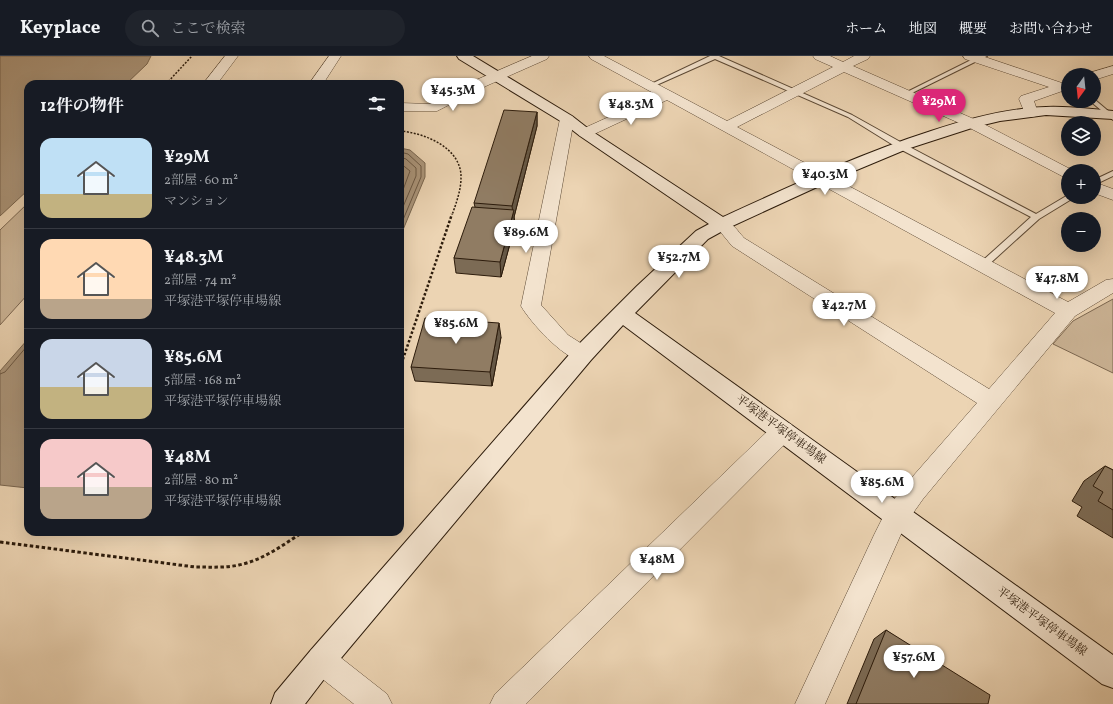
<!DOCTYPE html>
<html lang="ja">
<head>
<meta charset="utf-8">
<style>
	:root { --surface:#171b24; --page:#20242c; --text:#f1f3f6; --muted:#9ea1a6; --line:#363941; --accent:#db2777 }
	body { margin:0; font-family:Vollkorn,"Noto Serif JP",serif; background:var(--page); color:var(--text); height:100vh; display:flex; flex-direction:column; font-size:15px; white-space:nowrap }
	* { box-sizing:border-box; margin:0 }
	p { font-size:13px; color:var(--muted) }
	.icon { flex:none; width:22px; height:22px; fill:none; stroke:currentColor; stroke-width:2; stroke-linecap:round; stroke-linejoin:round }
	.map { position:relative; flex:1; overflow:hidden }
	.drawer { position:absolute; left:24px; top:24px; width:380px; height:456px; display:flex; flex-direction:column; background:var(--surface); border-radius:12px; box-shadow:0 4px 16px #0002 }
	.drawer>* { flex:none }
	.needle { width:26px; rotate:195deg }
	.fabs { position:absolute; left:1061px; top:12px; display:grid; gap:8px }
	.fabs a { display:grid; place-items:center; width:40px; height:40px; border-radius:50%; background:var(--surface); box-shadow:0 4px 16px #0002; font-size:20px }
	.price { position:absolute; translate:-50% -34px; padding:0 9px; border-radius:14px; background:#fff; color:#222; font-size:13px; line-height:26px; filter:drop-shadow(0 1px 2px #0008) }
	.price::after { content:''; position:absolute; left:50%; top:24px; width:12px; height:9px; margin-left:-6px; background:inherit; clip-path:polygon(0 0,100% 0,50% 100%) }
	.price.active { background:var(--accent); color:#fff }
	ul { padding:0; list-style:none }
	li { display:flex; align-items:center; gap:12px; height:100px; padding:0 16px }
	li+li { border-top:1px solid var(--line) }
	li span { display:grid; place-items:center; flex:none; width:112px; height:80px; border-radius:12px; color:#555 }
	li>.icon { margin-inline-start:auto }
	span .icon { width:48px; height:48px; fill:#fffc; stroke-width:1 }
	li b { font-size:17px }
	h2 { display:flex; justify-content:space-between; align-items:center; height:48px; padding:0 16px; font-size:17px }
	header { display:flex; align-items:center; gap:24px; box-sizing:border-box; height:56px; padding:0 20px; background:var(--surface); border-bottom:1px solid var(--line) }
	header strong { font-size:19px }
	nav { display:flex; gap:22px; margin-inline-start:auto; font-size:14px }
	.search { width:280px; height:36px; background:var(--page); display:flex; align-items:center; gap:10px; box-sizing:border-box; padding:0 14px; border-radius:22px; color:var(--muted); font-size:15px }
	.map>svg:first-child { display:block }
	.green { fill:#ccb597; stroke:#7c6852 }
	.water { fill:#ab957a; stroke:#79654e }
	.lines { fill:none; stroke-linecap:round; stroke-linejoin:round }
	.shore { stroke:#6c5843; stroke-width:1 }
	.lane-casing { stroke:#5d4a36; stroke-width:2 }
	.street-casing { stroke:#5d4a36; stroke-width:1 }
	.secondary-casing { stroke:#2d1c0c; stroke-width:2 }
	.path-far2 { stroke:#2d1c0c; stroke-width:1.5; stroke-dasharray:2 1.5; stroke-linecap:butt }
	.path-far1 { stroke:#2d1c0c; stroke-width:2.5; stroke-dasharray:2.5 2; stroke-linecap:butt }
	.path { stroke:#2d1c0c; stroke-width:3; stroke-dasharray:3.5 2.5; stroke-linecap:butt }
	.lane { fill:#f3e3ce; fill-rule:evenodd }
	.street { fill:#f3e3ce; fill-rule:evenodd }
	.secondary { fill:#f3e3ce; fill-rule:evenodd }
	.wall { fill:#7c6b55; stroke:#2d1c0c }
	.shaded-wall { fill:#655745; stroke:#2d1c0c }
	.building { fill:#907c63; stroke:#2d1c0c }
	.labels { text-anchor:middle; stroke-width:4; stroke-linejoin:round; paint-order:stroke }
	.street-label { font-size:12px; fill:#2d1c0c; stroke:#f3e3ce }
</style>
</head>
<body>
<header>
<strong>Keyplace</strong>
<div class="search"><svg class="icon" aria-label="search" viewBox="0 0 24 24"><circle cx="10" cy="10" r="6"/><path d="M15 15l6 6"/></svg>ここで検索</div>
<nav><a>ホーム</a><a>地図</a><a>概要</a><a>お問い合わせ</a></nav>
</header>
<div class="map">
<svg width="1113" height="648" viewBox="0 0 1113 648">
	<rect width="100%" height="100%" fill="#ecd4b3"/>
	<filter id="stains"><feTurbulence type="fractalNoise" baseFrequency=".005" numOctaves="4"/><feColorMatrix values="0 0 0 0 .2 0 0 0 0 .09 0 0 0 0 .02 0 0 0 .5 -.17"/></filter>
	<radialGradient id="worn" r=".72"><stop offset=".6" stop-color="#630" stop-opacity="0"/><stop offset="1" stop-color="#630" stop-opacity=".3"/></radialGradient>
	<g class="green">
		<path d="M 28,147 L 28,238 L 0,269 L 0,174 Z"/>
		<path d="M 1113,243 L 1113,317 L 1053,288 L 1073,265 Z"/>
	</g>
	<g class="water">
		<path d="M 0,0 L 151,0 L 147,8 L 126,28 L 28,28 L 28,134 L 0,160 Z"/>
		<path d="M 400,92 L 410,94 L 425,107 L 425,121 L 400,181 Z"/>
		<path d="M 28,283 L 28,432 L 0,429 L 0,315 Z"/>
	</g>
	<g class="lines">
		<g class="shore">
			<path d="M 400,96 L 408,98 L 421,110 L 421,121 L 400,171"/>
			<path d="M 400,101 L 406,103 L 416,112 L 416,120 L 400,158"/>
			<path d="M 400,107 L 410,115 L 400,142"/>
			<path d="M 0,318 L 5,316 L 28,289"/>
		</g>
		<defs>
			<g id="lane">
				<path d="M 710,0 L 719,0 L 852,59 L 904,88 L 1036,158 L 1068,139 L 1068,141 L 1075,141 L 1039,163 L 986,211 L 980,211 L 979,209 L 980,207 L 1031,161 L 898,92 L 848,61 L 715,3 L 652,31 L 647,30 Z"/>
				<path d="M 979,0 L 987,0 L 908,39 L 903,38 Z"/>
				<path d="M 1094,43 L 1113,59 L 1113,64 L 1090,45 L 1094,45 Z"/>
				<path d="M 1113,115 L 1113,120 L 1094,129 L 1094,124 Z"/>
			</g>
			<g id="street">
				<path d="M 225,0 L 238,0 L 217,28 L 203,28 Z"/>
				<path d="M 329,0 L 341,0 L 323,28 L 309,28 Z"/>
				<path d="M 532,0 L 549,0 L 547,3 L 486,30 L 437,55 L 400,55 L 400,47 L 430,48 L 476,24 Z"/>
				<path d="M 589,0 L 604,0 L 727,65 L 833,11 L 815,3 L 813,0 L 830,0 L 843,6 L 854,0 L 870,0 L 868,3 L 853,10 L 976,64 L 1074,115 L 1068,115 L 1068,122 L 1062,120 L 966,70 L 844,16 L 737,71 L 1068,246 L 1106,224 L 1113,223 L 1113,237 L 1075,260 L 923,443 L 906,467 L 825,648 L 795,648 L 874,479 L 888,451 L 907,427 L 977,347 L 732,190 L 714,168 L 716,164 C 729,161 736,173 744,182 L 989,333 L 1055,257 L 667,44 L 590,80 L 585,81 L 580,80 L 578,77 L 580,74 L 657,39 L 591,3 Z"/>
				<path d="M 963,0 L 982,0 L 1062,27 L 1068,27 L 1068,33 L 1034,45 L 1038,57 L 1036,60 L 1031,61 L 1026,60 L 1019,43 L 1021,40 L 1049,31 L 965,3 Z"/>
				<path d="M 1113,10 L 1113,18 L 1094,24 L 1094,19 L 1088,19 L 1089,17 Z"/>
				<path d="M 567,59 L 572,60 L 574,63 L 541,249 L 568,279 L 590,293 L 593,298 L 590,303 C 587,304 584,306 581,305 C 562,301 531,267 521,250 L 560,63 L 562,60 Z"/>
				<path d="M 1094,126 L 1113,133 L 1113,144 L 1094,137 Z"/>
				<path d="M 783,366 L 791,368 L 794,375 L 791,382 L 526,648 L 490,648 L 495,638 L 775,368 Z"/>
				<path d="M 321,590 L 331,594 L 387,638 L 392,648 L 354,648 L 311,614 L 307,604 L 311,594 Z"/>
			</g>
			<path id="secondary" d="M 457,0 L 473,0 L 572,60 L 590,74 L 723,161 C 791,130 859,98 931,75 C 967,63 1008,52 1046,51 C 1068,50 1091,53 1113,55 L 1113,63 L 1046,59 L 1000,65 L 975,71 L 907,93 L 828,126 L 728,172 L 708,183 L 635,257 L 1113,599 L 1113,632 L 1102,628 L 623,269 L 591,304 L 331,614 L 305,648 L 271,648 L 275,637 L 311,594 L 575,292 L 637,230 L 696,175 L 709,168 L 580,80 L 562,66 L 459,3 Z"/>
		</defs>
		<use href="#lane" class="lane-casing"/>
		<use href="#street" class="street-casing"/>
		<use href="#secondary" class="secondary-casing"/>
		<g class="path-far2">
			<path d="M 166,28 L 192,0"/>
			<path d="M 400,75 C 425,77 462,92 461,122 C 461,134 456,148 452,159"/>
		</g>
		<path class="path-far1" d="M 400,312 L 452,158"/>
		<path class="path" d="M 0,486 L 195,511 C 210,511 225,512 239,509 C 263,504 283,489 303,476"/>
		<use href="#lane" class="lane"/>
		<use href="#street" class="street"/>
		<use href="#secondary" class="secondary"/>
	</g>
	<g class="wall">
		<path d="M 537,56 L 537,70 L 514,161 L 515,169 L 501,221 L 456,217 L 454,202 L 475,151 L 474,147 Z"/>
		<path d="M 501,281 L 492,330 L 415,325 L 411,311 Z"/>
		<path d="M 1105,410 L 1113,414 L 1113,482 L 1077,460 L 1082,451 L 1072,445 L 1084,425 Z"/>
		<path d="M 886,574 L 988,648 L 847,648 L 874,583 Z"/>
	</g>
	<g class="shaded-wall">
		<path d="M 537,56 L 537,70 L 514,161 L 515,169 L 501,221 L 500,206 L 513,158 L 512,150 Z"/>
		<path d="M 499,267 L 501,281 L 492,330 L 490,316 Z"/>
	</g>
	<g class="building">
		<path d="M 504,54 L 537,56 L 512,150 L 474,147 Z"/>
		<path d="M 472,151 L 514,154 L 500,206 L 454,202 Z"/>
		<path d="M 425,262 L 499,267 L 490,316 L 411,311 Z"/>
		<path d="M 1105,410 L 1113,414 L 1113,454 L 1098,445 L 1103,436 L 1093,430 Z"/>
		<path d="M 886,574 L 990,639 L 988,648 L 856,648 Z"/>
	</g>
	<g class="labels">
		<g class="street-label">
			<text transform="translate(781 373) rotate(36)" y="4">平塚港平塚停車場線</text>
			<text transform="translate(1042 565) rotate(36)" y="4">平塚港平塚停車場線</text>
		</g>
	</g>
	<rect width="100%" height="100%" filter="url(#stains)"/>
	<rect width="100%" height="100%" fill="url(#worn)"/>
</svg>
<div class="fabs">
<a><svg class="needle" viewBox="-14 -14 28 28"><path d="M0-13l5 13h-10z" fill="#e53935"/><path d="M0 13l5-13h-10z" fill="#9ea1a6"/></svg></a>
<a><svg class="icon" aria-label="layers" viewBox="0 0 24 24"><path d="M12 4l9 5-9 5-9-5zM3 14l9 5 9-5"/></svg></a>
<a>+</a>
<a>−</a>
</div>
<b class="price" style="left:453px;top:56px">¥45.3M</b>
<b class="price active" style="left:939px;top:67px">¥29M</b>
<b class="price" style="left:631px;top:70px">¥48.3M</b>
<b class="price" style="left:825px;top:140px">¥40.3M</b>
<b class="price" style="left:526px;top:198px">¥89.6M</b>
<b class="price" style="left:679px;top:223px">¥52.7M</b>
<b class="price" style="left:1057px;top:244px">¥47.8M</b>
<b class="price" style="left:844px;top:271px">¥42.7M</b>
<b class="price" style="left:456px;top:289px">¥85.6M</b>
<b class="price" style="left:882px;top:448px">¥85.6M</b>
<b class="price" style="left:657px;top:525px">¥48M</b>
<b class="price" style="left:914px;top:623px">¥57.6M</b>
<section class="drawer">
<h2>12件の物件<svg class="icon" aria-label="filters" viewBox="0 0 24 24"><path d="M4 7h16M4 17h16"/><circle cx="9" cy="7" r="2"/><circle cx="15" cy="17" r="2"/></svg></h2>
<ul>
<li><span style="background:linear-gradient(#bfe0f5 70%,#c2b280 0)"><svg class="icon" aria-label="home" viewBox="0 0 24 24"><path d="M3 11l9-7 9 7M6 9v11h12V9"/></svg></span><div><b>¥29M</b><p>2部屋 · 60 m²</p><p>マンション</p></div></li>
<li><span style="background:linear-gradient(#ffd9b3 75%,#b9a48a 0)"><svg class="icon" aria-label="home" viewBox="0 0 24 24"><path d="M3 11l9-7 9 7M6 9v11h12V9"/></svg></span><div><b>¥48.3M</b><p>2部屋 · 74 m²</p><p>平塚港平塚停車場線</p></div></li>
<li><span style="background:linear-gradient(#c9d6e8 60%,#c2b280 0)"><svg class="icon" aria-label="home" viewBox="0 0 24 24"><path d="M3 11l9-7 9 7M6 9v11h12V9"/></svg></span><div><b>¥85.6M</b><p>5部屋 · 168 m²</p><p>平塚港平塚停車場線</p></div></li>
<li><span style="background:linear-gradient(#f6c9c9 60%,#b9a48a 0)"><svg class="icon" aria-label="home" viewBox="0 0 24 24"><path d="M3 11l9-7 9 7M6 9v11h12V9"/></svg></span><div><b>¥48M</b><p>2部屋 · 80 m²</p><p>平塚港平塚停車場線</p></div></li>
</ul>
</section>
</div>
</body>
</html>
